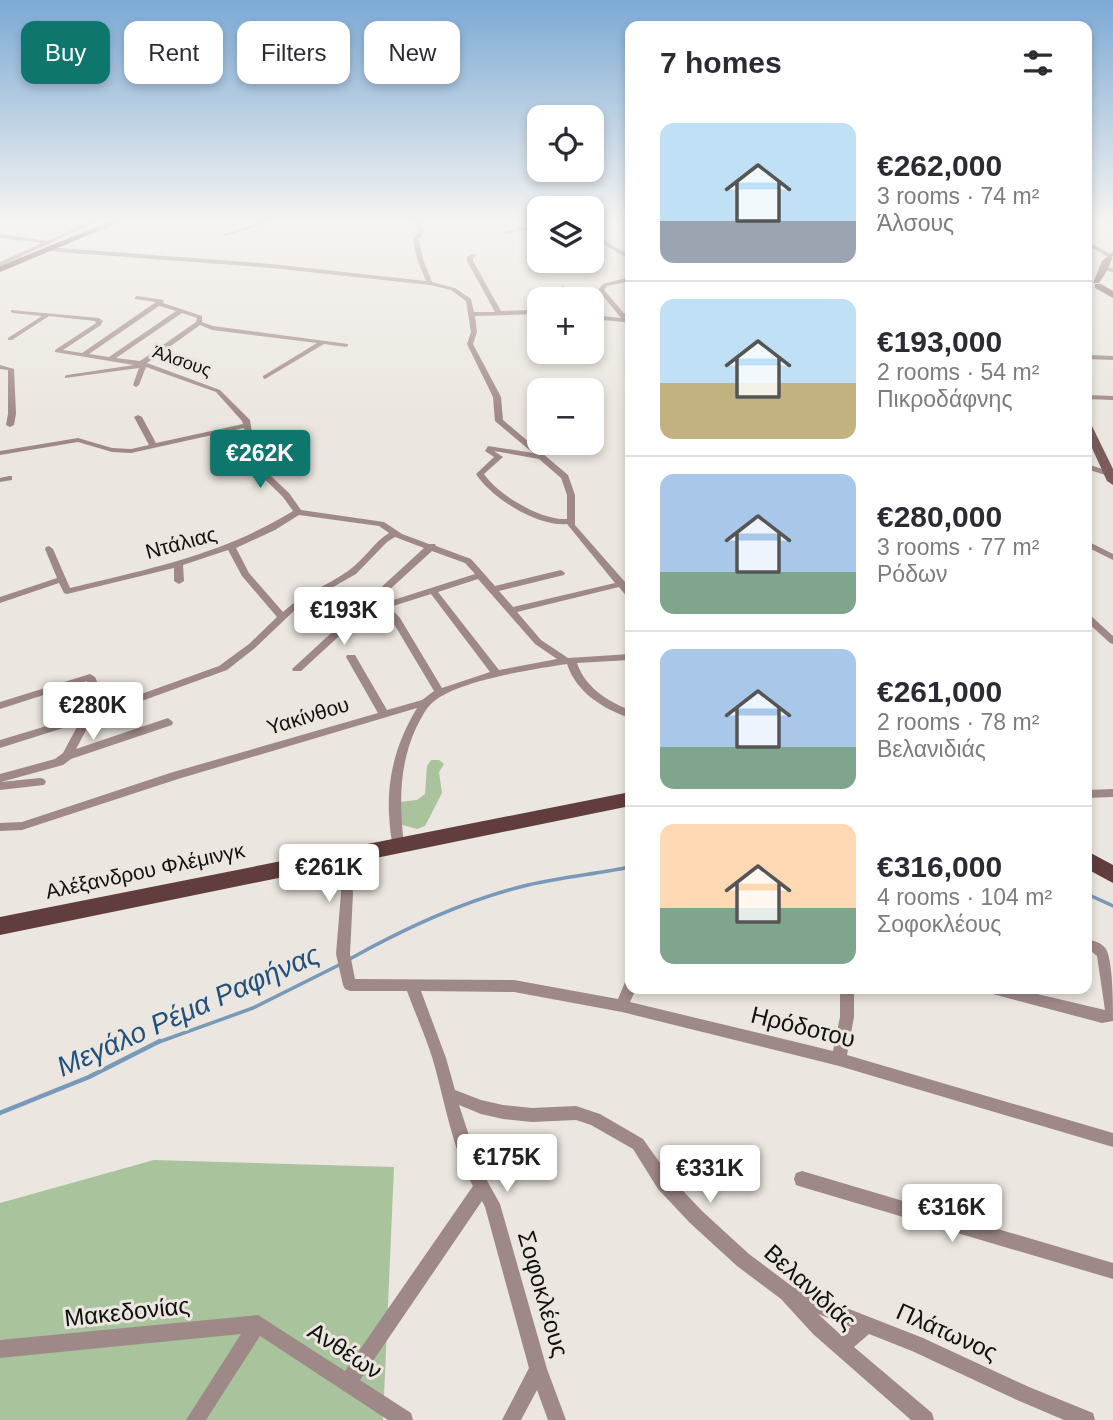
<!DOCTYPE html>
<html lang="en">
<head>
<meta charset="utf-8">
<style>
	:root { --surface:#fff; --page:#f2f2f3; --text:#2b2b33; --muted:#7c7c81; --line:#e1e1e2; --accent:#0f766e }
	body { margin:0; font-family:Helvetica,sans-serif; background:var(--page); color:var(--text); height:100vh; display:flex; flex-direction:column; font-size:26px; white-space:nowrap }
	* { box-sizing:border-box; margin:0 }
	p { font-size:23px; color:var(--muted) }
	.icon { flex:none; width:38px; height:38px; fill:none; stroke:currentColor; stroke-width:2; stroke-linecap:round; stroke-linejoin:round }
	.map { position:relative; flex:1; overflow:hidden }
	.details { position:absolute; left:625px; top:21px; width:467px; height:973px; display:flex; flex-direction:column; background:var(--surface); border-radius:14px; box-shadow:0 4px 10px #0003 }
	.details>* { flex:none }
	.hud { position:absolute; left:21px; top:21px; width:499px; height:63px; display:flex; gap:14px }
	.fabs { position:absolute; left:527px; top:105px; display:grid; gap:14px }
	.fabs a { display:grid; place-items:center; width:77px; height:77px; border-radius:14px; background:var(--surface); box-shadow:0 4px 10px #0003; font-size:35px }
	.price { position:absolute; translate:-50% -60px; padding:0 16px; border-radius:7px; background:#fff; color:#222; font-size:23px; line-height:46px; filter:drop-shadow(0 2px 4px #0008) }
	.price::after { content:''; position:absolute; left:50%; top:42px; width:21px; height:16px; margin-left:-10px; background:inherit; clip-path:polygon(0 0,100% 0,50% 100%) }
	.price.selected { background:var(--accent); color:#fff }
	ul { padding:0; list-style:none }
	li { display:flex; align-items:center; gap:21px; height:175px; padding:0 35px }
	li+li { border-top:2px solid var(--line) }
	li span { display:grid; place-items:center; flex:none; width:196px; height:140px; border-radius:14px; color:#555 }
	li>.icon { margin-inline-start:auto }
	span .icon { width:84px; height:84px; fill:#fffc; stroke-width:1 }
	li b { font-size:30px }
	h2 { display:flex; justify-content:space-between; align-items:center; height:84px; padding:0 35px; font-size:30px }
	.chip { padding:0 24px; border-radius:14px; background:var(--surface); box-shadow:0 4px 10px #0003; font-size:24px; line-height:63px }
	.chip.selected { background:var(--accent); color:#fff }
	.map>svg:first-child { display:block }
	.forest { fill:#a9c39c }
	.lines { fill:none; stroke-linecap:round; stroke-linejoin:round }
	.stream-far1 { stroke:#7999b9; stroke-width:3.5 }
	.stream { stroke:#7999b9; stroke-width:4.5 }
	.street { fill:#9f8988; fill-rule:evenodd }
	.secondary { fill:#7b5c5c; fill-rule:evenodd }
	.primary { fill:#613d3d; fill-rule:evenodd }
	.labels { text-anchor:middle; stroke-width:6; stroke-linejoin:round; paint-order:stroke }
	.far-street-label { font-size:18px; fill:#12110f; stroke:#ebe6df }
	.street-label { font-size:21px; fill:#12110f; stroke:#ebe6df }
	.near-street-label { font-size:24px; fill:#12110f; stroke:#ebe6df }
	.near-water-label { font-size:28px; font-style:italic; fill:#20517d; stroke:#ebe6df }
</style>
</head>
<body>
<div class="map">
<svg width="1113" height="1420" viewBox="0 0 1113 1420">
	<rect width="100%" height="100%" fill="#ebe6df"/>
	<g class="forest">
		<path d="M 431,760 L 439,760 L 444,764 L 439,772 L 442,793 L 425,826 L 417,829 L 399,824 L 399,802 L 417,800 L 425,794 L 427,766 Z"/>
		<path d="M 154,1160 L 394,1167 L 383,1420 L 0,1420 L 0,1203 Z"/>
	</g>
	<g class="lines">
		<g class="stream-far1">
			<path d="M 1087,894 L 1113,906"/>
			<path d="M 348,960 C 405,928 465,900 528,885 C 562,877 596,874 630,867"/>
			<path d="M 156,1043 L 253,1008 L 339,965"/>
		</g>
		<path class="stream" d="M 0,1113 L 89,1077 L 160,1041"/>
		<g class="street">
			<path d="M 97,219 L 103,219 L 0,266 L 0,262 L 42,243 L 0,238 L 0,234 L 47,241 Z"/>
			<path d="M 272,219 L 279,219 L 226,236 L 221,235 Z"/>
			<path d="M 372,219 L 388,219 L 390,220 L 387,222 Z"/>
			<path d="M 413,219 L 418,219 L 425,232 L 419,239 L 423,259 L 432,282 L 455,288 L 471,299 L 474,312 L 495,312 L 467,261 L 467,257 L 472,254 L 477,255 L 473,258 L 473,261 L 501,311 L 533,310 L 534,291 L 537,289 L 540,291 L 539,314 L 475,316 L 477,332 L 473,344 L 501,397 L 503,420 L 568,475 L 575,495 L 575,525 L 625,582 L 630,589 L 630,598 L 627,597 L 619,587 L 517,612 L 541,640 L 568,658 L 630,654 L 630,660 L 577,663 C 585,687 607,701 630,710 L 630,718 C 603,709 576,692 567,664 C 535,669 451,681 430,705 C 424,711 420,721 416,728 C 399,765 399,804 404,844 L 402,847 L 398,849 L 394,847 C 390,837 390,825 389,814 C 387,776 397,741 417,708 L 178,779 L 22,830 L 0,831 L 0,823 L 22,822 L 170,773 L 378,713 L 346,657 L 347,655 L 355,655 L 387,710 L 422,700 L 434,691 L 391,619 L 381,608 L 373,605 L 301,671 L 293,671 L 292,669 L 424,548 L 395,537 L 387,542 L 356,574 L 298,607 L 255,648 L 227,670 L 92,719 L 76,749 L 168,718 L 173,722 L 172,725 L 71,759 L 63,765 L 1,782 L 40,778 L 44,779 L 46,782 L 44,785 L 0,790 L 0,774 L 55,759 L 63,753 L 79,723 L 0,748 L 0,740 L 60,722 L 99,709 L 87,681 L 0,709 L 0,702 L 90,674 L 95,677 L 108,706 L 219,666 L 249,644 L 277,617 L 242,576 L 228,550 L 183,565 L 184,581 L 179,584 L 174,581 L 174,568 L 67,594 L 64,593 L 59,583 L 0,603 L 0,597 L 57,578 L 45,549 L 46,547 L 49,546 L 53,549 L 70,588 C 151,568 221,555 293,511 L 283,497 L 249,464 L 244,428 L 131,453 L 112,452 L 78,442 L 0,455 L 0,451 L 78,438 L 112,448 L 131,449 L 149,445 L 134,417 L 138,415 L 142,417 L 156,443 L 243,424 L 242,421 L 216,392 L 146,367 L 139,385 L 136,387 L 133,385 L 139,368 L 65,378 L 65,376 L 67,375 L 134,365 L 55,352 L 55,350 L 96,323 L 95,321 L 49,316 L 12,340 L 8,340 L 8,338 L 42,316 L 13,313 L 11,312 L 11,310 L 99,318 L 103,321 L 101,325 L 63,350 L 82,353 L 156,302 L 135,299 L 135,297 L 137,296 L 164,300 L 163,303 L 202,316 L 202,322 L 213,326 L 348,344 L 348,346 L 346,347 L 324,344 L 265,379 L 263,378 L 263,376 L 317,343 L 212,330 L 200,325 L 147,363 L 220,390 L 250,420 L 257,463 L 289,493 L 301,510 L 384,522 L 402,534 L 429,544 L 435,544 L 436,546 L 471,559 L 495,586 L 561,570 L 565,573 L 564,575 L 499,591 L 513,607 L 615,583 L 567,524 C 538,527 491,498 476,474 L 494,457 L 485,451 L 488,446 L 533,453 L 495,421 L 493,397 L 467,344 L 471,332 L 466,301 L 451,290 L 430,285 L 271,268 L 47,251 L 44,249 L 47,247 L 271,264 L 426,281 L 417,259 L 413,239 L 419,232 ZM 159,306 L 176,311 L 109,357 L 89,354 ZM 182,313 L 197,318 L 196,322 L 140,361 L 116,358 ZM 494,451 L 539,459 L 561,478 L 567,495 L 567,519 C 542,521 498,495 484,474 L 503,457 ZM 299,515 L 379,526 L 389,533 C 373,543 364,560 348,571 C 327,586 302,594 283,612 L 249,573 L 236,548 L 275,530 ZM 432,551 L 465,563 L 475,574 L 384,603 L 377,601 ZM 478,579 L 535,644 L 557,659 L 499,670 L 438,592 ZM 431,594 L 490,672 L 442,688 L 400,618 L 390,607 Z"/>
			<path d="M 539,223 L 539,227 L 505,234 L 502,232 Z"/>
			<path d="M 592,233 L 630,256 L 630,260 L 592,237 Z"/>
			<path d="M 1087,241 L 1112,255 L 1113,256 L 1108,257 L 1087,245 Z"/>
			<path d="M 1101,266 L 1113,268 L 1113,272 L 1099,269 L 1098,268 Z"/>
			<path d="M 630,277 L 630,281 L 607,286 L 604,290 L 629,319 L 630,327 L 624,322 L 592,319 L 592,315 L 621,318 L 598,290 L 603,284 Z"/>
			<path d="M 563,286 L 565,287 L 578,299 L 572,299 L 560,288 Z"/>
			<path d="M 1087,355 L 1113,356 L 1113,360 L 1087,359 Z"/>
			<path d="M 0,365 L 14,369 L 16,414 L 14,425 L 10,427 L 6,425 L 8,414 L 8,370 L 0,369 Z"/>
			<path d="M 1087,395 L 1113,396 L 1113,400 L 1087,399 Z"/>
			<path d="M 1087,464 L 1111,472 L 1112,474 L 1108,476 L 1087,469 Z"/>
			<path d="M 9,476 L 12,476 L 12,480 L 0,482 L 0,478 Z"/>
			<path d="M 1087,541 L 1113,554 L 1113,560 L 1087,547 Z"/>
			<path d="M 1087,614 L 1090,615 L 1113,636 L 1113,644 L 1110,643 L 1087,622 Z"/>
			<path d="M 1113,789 L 1113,797 L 1087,798 L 1087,790 Z"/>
			<path d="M 344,850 L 348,852 L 350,855 L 353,893 L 350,954 L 355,979 L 514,980 L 618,999 L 625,982 L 630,980 L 630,989 L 636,989 L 630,1002 L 833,1051 L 840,1017 L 840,989 L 854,989 L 854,1017 L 847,1055 L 1113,1133 L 1113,1147 L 839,1066 L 622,1012 L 514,992 L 421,991 L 446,1058 L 455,1090 L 481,1100 L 503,1105 L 532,1108 L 576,1106 L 600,1114 L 643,1139 L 670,1177 L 702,1211 L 749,1254 L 793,1287 L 923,1338 L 1029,1387 L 1093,1413 L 1095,1420 L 1064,1420 L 1017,1400 L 912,1351 L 869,1334 L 854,1347 L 932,1413 L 934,1420 L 911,1420 L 813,1334 L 781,1299 L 737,1266 L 690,1223 L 658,1189 L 633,1149 L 591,1125 L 576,1120 L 532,1122 L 503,1119 L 481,1114 L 459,1105 L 479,1166 L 500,1204 L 547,1369 L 566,1420 L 548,1420 L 537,1390 L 521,1420 L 502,1420 L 529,1368 L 485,1207 L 482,1201 L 360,1380 L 411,1413 L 413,1420 L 388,1420 L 260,1336 L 206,1420 L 186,1420 L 241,1334 L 0,1358 L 0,1340 L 258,1315 L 345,1371 L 473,1186 C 451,1146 445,1100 432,1057 C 425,1035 415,1013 407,991 L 350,991 L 345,989 L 343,985 L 336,954 L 341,893 L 338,855 L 340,852 ZM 818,1314 L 851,1327 L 841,1335 Z"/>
			<path d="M 1087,939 C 1094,941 1101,942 1106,949 C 1113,962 1113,1003 1113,1021 L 1102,1023 L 989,993 L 987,989 L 1016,989 L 1105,1010 L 1097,956 L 1091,951 L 1087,949 Z"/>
			<path d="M 802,1171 L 1113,1263 L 1113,1279 L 802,1187 L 796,1185 L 794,1179 L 796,1173 Z"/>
		</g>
		<g class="secondary">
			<path d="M 1100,219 L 1113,221 L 1113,226 L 1101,221 Z"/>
			<path d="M 1113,252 C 1113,261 1105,275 1099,283 L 1093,283 L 1102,261 Z"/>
			<path d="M 1095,284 L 1101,284 L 1113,291 L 1113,298 L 1095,288 Z"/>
			<path d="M 1087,423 L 1092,426 L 1113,469 L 1113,485 L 1107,481 L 1087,437 Z"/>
		</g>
		<g class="primary">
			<path d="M 116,219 L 127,219 L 0,272 L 0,266 Z"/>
			<path d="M 630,792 L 630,806 L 0,935 L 0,917 Z"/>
			<path d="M 1087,851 L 1113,865 L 1113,883 L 1087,869 Z"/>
		</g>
	</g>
	<linearGradient id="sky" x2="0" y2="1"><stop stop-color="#7ba9d5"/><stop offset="0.53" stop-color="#f6f4f1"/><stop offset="1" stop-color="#f6f4f1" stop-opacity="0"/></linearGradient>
	<rect width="1113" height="417" fill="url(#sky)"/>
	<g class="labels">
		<g class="far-street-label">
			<text transform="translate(182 361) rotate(19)" y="6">Άλσους</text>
		</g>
		<g class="street-label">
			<text transform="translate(181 543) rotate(-15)" y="7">Ντάλιας</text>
			<text transform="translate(308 716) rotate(-17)" y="7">Υακίνθου</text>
			<text transform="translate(145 871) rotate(-12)" y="7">Αλέξανδρου Φλέμινγκ</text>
		</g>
		<g class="near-street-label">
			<text transform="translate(803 1027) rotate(14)" y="8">Ηρόδοτου</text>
			<text transform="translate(810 1287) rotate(42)" y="8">Βελανιδιάς</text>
			<text transform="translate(543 1294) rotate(74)" y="8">Σοφοκλέους</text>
			<text transform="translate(127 1312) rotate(-6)" y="8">Μακεδονίας</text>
			<text transform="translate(947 1332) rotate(24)" y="8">Πλάτωνος</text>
			<text transform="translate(345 1351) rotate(33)" y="8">Ανθέων</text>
		</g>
		<g class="near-water-label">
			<text transform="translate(188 1010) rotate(-24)" y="10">Μεγάλο Ρέμα Ραφήνας</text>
		</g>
	</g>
</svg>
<div class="fabs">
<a><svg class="icon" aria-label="locate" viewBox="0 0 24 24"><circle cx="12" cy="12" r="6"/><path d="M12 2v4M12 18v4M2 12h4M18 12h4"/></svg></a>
<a><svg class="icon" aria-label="layers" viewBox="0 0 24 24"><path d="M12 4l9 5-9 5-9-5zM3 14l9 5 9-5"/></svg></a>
<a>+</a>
<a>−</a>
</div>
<b class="price selected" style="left:260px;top:490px">€262K</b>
<b class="price" style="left:344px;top:647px">€193K</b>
<b class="price" style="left:93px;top:742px">€280K</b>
<b class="price" style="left:329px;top:904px">€261K</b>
<b class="price" style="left:507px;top:1194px">€175K</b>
<b class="price" style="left:710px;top:1205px">€331K</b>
<b class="price" style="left:952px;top:1244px">€316K</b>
<div class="hud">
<a class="chip selected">Buy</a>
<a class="chip">Rent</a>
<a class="chip">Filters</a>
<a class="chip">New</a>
</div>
<section class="details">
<h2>7 homes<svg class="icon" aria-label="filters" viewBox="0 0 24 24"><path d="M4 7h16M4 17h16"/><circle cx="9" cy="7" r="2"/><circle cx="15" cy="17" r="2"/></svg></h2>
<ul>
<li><span style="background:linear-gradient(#bfe0f5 70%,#9aa5b1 0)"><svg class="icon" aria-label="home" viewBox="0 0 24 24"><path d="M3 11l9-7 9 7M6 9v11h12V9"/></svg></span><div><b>€262,000</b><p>3 rooms · 74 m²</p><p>Άλσους</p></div></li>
<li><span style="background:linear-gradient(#bfe0f5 60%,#c2b280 0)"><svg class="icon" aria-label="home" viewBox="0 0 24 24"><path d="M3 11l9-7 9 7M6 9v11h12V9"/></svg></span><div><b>€193,000</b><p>2 rooms · 54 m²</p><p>Πικροδάφνης</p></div></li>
<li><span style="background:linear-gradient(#a9c7e8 70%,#7fa58c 0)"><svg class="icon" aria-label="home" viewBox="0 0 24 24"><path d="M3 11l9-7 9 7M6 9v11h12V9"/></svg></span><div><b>€280,000</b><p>3 rooms · 77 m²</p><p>Ρόδων</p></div></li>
<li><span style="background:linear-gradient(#a9c7e8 70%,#7fa58c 0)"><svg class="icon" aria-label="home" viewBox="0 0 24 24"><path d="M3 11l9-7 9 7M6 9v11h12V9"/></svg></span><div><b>€261,000</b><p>2 rooms · 78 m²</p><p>Βελανιδιάς</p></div></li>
<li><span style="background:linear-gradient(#ffd9b3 60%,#7fa58c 0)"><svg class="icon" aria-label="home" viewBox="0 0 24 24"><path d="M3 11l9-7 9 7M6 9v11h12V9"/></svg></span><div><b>€316,000</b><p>4 rooms · 104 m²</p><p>Σοφοκλέους</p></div></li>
</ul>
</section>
</div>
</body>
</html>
